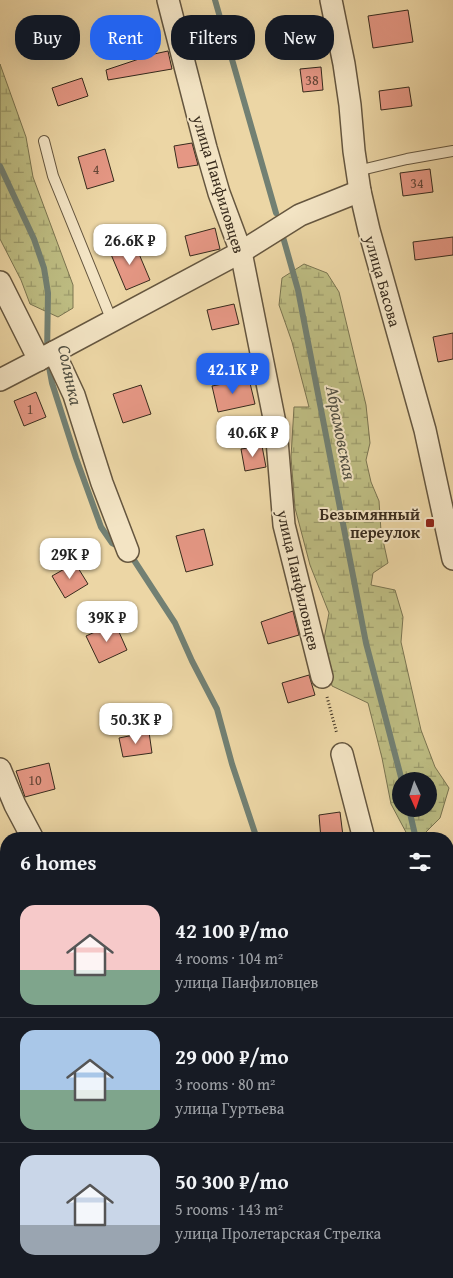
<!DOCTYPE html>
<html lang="en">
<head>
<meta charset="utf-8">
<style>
	:root { --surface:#171b24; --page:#20242c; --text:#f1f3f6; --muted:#9ea1a6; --line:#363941; --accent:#2563eb }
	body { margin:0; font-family:"Gentium Book Plus",serif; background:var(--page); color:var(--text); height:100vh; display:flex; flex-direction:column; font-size:19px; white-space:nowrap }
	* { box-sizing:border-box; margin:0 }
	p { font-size:16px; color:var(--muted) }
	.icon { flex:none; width:28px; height:28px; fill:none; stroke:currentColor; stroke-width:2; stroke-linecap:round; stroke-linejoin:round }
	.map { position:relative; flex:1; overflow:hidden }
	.panel { position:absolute; left:0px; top:832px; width:454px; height:446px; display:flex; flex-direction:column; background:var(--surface); border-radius:20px 20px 0 0; box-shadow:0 5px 20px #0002 }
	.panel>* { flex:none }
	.guide { position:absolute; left:15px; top:15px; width:424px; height:45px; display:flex; gap:10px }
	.needle { width:32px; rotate:177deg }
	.fabs { position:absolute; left:392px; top:772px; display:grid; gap:10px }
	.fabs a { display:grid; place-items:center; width:45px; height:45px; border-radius:50%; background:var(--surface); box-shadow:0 5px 20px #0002; font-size:25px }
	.price { position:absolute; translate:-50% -42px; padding:0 11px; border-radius:10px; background:#fff; color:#222; font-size:16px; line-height:32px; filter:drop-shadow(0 1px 2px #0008) }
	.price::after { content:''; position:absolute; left:50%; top:30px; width:15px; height:11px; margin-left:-8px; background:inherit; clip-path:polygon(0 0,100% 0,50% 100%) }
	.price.current { background:var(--accent); color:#fff }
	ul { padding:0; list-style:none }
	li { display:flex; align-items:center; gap:15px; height:125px; padding:0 20px }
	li+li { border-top:1px solid var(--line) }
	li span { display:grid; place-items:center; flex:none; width:140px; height:100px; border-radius:15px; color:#555 }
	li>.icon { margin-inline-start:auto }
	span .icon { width:60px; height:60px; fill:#fffc; stroke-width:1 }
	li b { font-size:21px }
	h2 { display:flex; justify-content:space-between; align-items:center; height:60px; padding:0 20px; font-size:21px }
	.pill { padding:0 18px; border-radius:20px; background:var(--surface); box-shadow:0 5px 20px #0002; font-size:18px; line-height:45px }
	.pill.current { background:var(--accent); color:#fff }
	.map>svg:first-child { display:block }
	.wetland { fill:url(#wetland-marsh); stroke:#7a7450; fill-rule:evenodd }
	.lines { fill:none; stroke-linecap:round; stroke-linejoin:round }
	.stream { stroke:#728073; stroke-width:6 }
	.river { stroke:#99b9ac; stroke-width:39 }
	.building { fill:#e59784; stroke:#382b1d }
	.lane-casing { stroke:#65563f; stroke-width:12 }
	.street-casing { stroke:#65563f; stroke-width:24 }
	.path { stroke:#382b1d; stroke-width:3; stroke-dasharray:1 2.5; stroke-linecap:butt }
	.lane { stroke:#f3e4c4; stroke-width:10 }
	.street { stroke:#f3e4c4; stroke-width:21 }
	.poi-dot { fill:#8f2418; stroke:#f3e4c4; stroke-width:2 }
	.labels { text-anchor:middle; stroke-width:4; stroke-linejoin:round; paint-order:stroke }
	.number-label { font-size:14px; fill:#634637 }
	.street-label { font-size:16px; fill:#382b1d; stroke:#f3e4c4 }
	.poi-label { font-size:16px; font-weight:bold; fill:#382b1d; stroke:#f3e4c4; text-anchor:end }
	.water-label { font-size:18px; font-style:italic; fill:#504e41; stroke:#f3e4c4 }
</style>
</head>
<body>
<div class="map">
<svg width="453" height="1278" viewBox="0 0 453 1278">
	<defs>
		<pattern id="wetland-marsh" width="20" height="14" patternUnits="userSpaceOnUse" patternTransform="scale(1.25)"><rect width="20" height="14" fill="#bdbc82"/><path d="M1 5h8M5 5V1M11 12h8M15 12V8" fill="none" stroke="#9b996a"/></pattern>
	</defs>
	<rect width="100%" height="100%" fill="#ecd6a5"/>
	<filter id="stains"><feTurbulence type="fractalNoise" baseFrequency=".004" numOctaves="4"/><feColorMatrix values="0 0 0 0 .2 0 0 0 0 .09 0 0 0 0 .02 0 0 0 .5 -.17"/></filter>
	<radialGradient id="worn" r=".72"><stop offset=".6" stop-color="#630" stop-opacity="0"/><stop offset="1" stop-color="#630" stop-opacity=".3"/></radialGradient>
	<g class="wetland">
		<path d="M 0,64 L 26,137 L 33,177 L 73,285 L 73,308 L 58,317 L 30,304 L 21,280 L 0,239 Z"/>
		<path d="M 304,264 L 327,273 L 339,292 L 366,405 L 370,443 L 366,460 L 371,482 L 379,501 L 381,531 L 388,563 L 373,573 L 371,585 L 395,590 L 403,617 L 401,642 L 421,730 L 435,767 L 449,788 L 440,818 L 424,834 L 408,836 L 391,804 L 382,758 L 368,703 L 332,686 L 323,644 L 329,613 L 310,565 L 295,508 L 291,457 L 294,407 L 309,407 L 292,342 L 279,305 L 282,278 ZM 401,781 L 429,781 L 429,809 L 401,809 Z"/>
		<path d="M 0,864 L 6,903 L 6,1022 L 0,1022 Z"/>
		<path d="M 448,884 L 453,884 L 453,1278 L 448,1259 Z"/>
		<path d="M 115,1273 L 190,1273 L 189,1278 L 118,1278 Z"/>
	</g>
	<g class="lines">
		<g class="stream">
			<path d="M 215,0 L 276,213"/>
			<path d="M 0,166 L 34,239 L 44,268 L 48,293 L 47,356 L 52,383 L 76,458 L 101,527 L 112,543 L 120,547"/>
			<path d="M 283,237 L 298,290 L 366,643 L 402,781"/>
			<path d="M 130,554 L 175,623 L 192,661 L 217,709 L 232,764 L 257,839"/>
			<path d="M 409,809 L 416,839"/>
			<path d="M 448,965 L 453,993"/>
			<path d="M 448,1060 L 453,1061"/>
		</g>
		<g class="river">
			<path d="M 0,946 L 6,959"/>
			<path d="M 146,1272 L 149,1278"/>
		</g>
	</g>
	<g class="building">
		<path d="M 408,10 L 413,42 L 373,48 L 368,16 Z"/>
		<path d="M 168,51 L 172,69 L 108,80 L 106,70 L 154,54 Z"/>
		<path d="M 321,67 L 323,90 L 303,92 L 300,69 Z"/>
		<path d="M 82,78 L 88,96 L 58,106 L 52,88 Z"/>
		<path d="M 409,87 L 412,106 L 381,110 L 379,91 Z"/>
		<path d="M 192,143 L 198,165 L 178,168 L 174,146 Z"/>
		<path d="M 105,149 L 114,181 L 87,189 L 78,157 Z"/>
		<path d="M 430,169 L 433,192 L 403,196 L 400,173 Z"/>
		<path d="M 215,228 L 220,249 L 190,256 L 185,236 Z"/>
		<path d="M 453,237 L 453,255 L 415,260 L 413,242 Z"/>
		<path d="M 134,242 L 150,280 L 126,290 L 110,252 Z"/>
		<path d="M 234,304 L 239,324 L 212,330 L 207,310 Z"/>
		<path d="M 453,333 L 453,359 L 438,362 L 433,337 Z"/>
		<path d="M 249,379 L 255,404 L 218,412 L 212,386 Z"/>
		<path d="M 141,385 L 151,414 L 123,423 L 113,394 Z"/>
		<path d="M 36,392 L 46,417 L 24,426 L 14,401 Z"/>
		<path d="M 262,446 L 266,467 L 245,471 L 241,449 Z"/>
		<path d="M 204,529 L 213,565 L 186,572 L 176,536 Z"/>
		<path d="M 75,563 L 88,584 L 65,598 L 52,576 Z"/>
		<path d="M 293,611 L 299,635 L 268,644 L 261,622 Z"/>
		<path d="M 115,623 L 127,650 L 99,663 L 86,636 Z"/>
		<path d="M 309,675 L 315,695 L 288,703 L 282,683 Z"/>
		<path d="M 149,732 L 152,753 L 123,757 L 119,738 Z"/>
		<path d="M 49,763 L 55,789 L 25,797 L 16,771 Z"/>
		<path d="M 340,812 L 343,836 L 321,839 L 319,815 Z"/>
	</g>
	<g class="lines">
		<defs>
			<g id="lane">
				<path d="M 44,141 L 53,176 L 112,321"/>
				<path d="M 357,171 L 407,159 L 453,151"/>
			</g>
			<g id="street">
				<path d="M 168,0 L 206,148 L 219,193 L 241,252 L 276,428 L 284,525 L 322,677"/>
				<path d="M 331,0 L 344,64 L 350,105 L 354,151 L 360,191 L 369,230 L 425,430 L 453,559"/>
				<path d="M 0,282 L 39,360"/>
				<path d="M 54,352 L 74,395 L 102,483 L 128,551"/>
				<path d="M 0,380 L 54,352 L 241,252 L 300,215 L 360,191"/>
				<path d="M 342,754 L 364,839"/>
				<path d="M 0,769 L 15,805 L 33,839"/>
				<path d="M 448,871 L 453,870"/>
				<path d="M 0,1089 L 6,1102"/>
				<path d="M 0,1199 L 6,1199"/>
				<path d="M 67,1272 L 68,1278"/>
				<path d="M 243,1272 L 246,1278"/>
				<path d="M 274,1278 L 297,1272"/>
			</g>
		</defs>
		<use href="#lane" class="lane-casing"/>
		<use href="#street" class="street-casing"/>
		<path class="path" d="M 327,697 L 337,734"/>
		<use href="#lane" class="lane"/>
		<use href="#street" class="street"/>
	</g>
	<rect class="poi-dot" x="425" y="518" width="10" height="10" rx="2.5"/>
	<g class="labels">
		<g class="number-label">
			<text x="312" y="85">38</text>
			<text x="96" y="174">4</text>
			<text x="417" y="188">34</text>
			<text x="30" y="414">1</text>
			<text x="35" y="785">10</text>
		</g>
		<g class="street-label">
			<text transform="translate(219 184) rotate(73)" y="6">улица Панфиловцев</text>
			<text transform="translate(383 281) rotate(74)" y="6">улица Басова</text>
			<text transform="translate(299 580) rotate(77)" y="6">улица Панфиловцев</text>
		</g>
		<g class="poi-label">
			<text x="420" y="520">Безымянный<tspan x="420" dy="18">переулок</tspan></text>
		</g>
		<g class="water-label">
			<text transform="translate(70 375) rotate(78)" y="6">Солянка</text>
			<text transform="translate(341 433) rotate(79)" y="6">Абрамовская</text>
		</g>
	</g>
	<rect width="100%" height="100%" filter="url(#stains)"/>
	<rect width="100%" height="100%" fill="url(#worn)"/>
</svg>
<div class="fabs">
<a><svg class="needle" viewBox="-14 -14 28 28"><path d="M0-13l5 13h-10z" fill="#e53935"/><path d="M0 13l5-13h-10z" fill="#9ea1a6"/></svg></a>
</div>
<b class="price" style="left:130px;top:266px">26.6K ₽</b>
<b class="price current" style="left:233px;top:395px">42.1K ₽</b>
<b class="price" style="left:253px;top:458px">40.6K ₽</b>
<b class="price" style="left:70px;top:580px">29K ₽</b>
<b class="price" style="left:107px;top:643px">39K ₽</b>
<b class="price" style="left:136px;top:745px">50.3K ₽</b>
<div class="guide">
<a class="pill">Buy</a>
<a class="pill current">Rent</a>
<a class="pill">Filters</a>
<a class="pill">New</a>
</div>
<section class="panel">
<h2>6 homes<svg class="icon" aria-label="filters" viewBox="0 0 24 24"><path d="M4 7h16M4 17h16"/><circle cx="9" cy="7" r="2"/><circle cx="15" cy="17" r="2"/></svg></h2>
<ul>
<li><span style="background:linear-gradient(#f6c9c9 65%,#7fa58c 0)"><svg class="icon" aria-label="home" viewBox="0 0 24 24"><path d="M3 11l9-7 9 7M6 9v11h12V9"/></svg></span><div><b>42 100 ₽/mo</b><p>4 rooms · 104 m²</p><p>улица Панфиловцев</p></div></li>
<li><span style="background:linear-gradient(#a9c7e8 60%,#7fa58c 0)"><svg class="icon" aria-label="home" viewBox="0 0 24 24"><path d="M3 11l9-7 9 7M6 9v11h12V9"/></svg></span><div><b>29 000 ₽/mo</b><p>3 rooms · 80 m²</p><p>улица Гуртьева</p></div></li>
<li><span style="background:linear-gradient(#c9d6e8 70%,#9aa5b1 0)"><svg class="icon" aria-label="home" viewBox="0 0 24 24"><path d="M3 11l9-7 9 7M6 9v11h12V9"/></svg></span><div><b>50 300 ₽/mo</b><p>5 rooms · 143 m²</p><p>улица Пролетарская Стрелка</p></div></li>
</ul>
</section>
</div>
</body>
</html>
